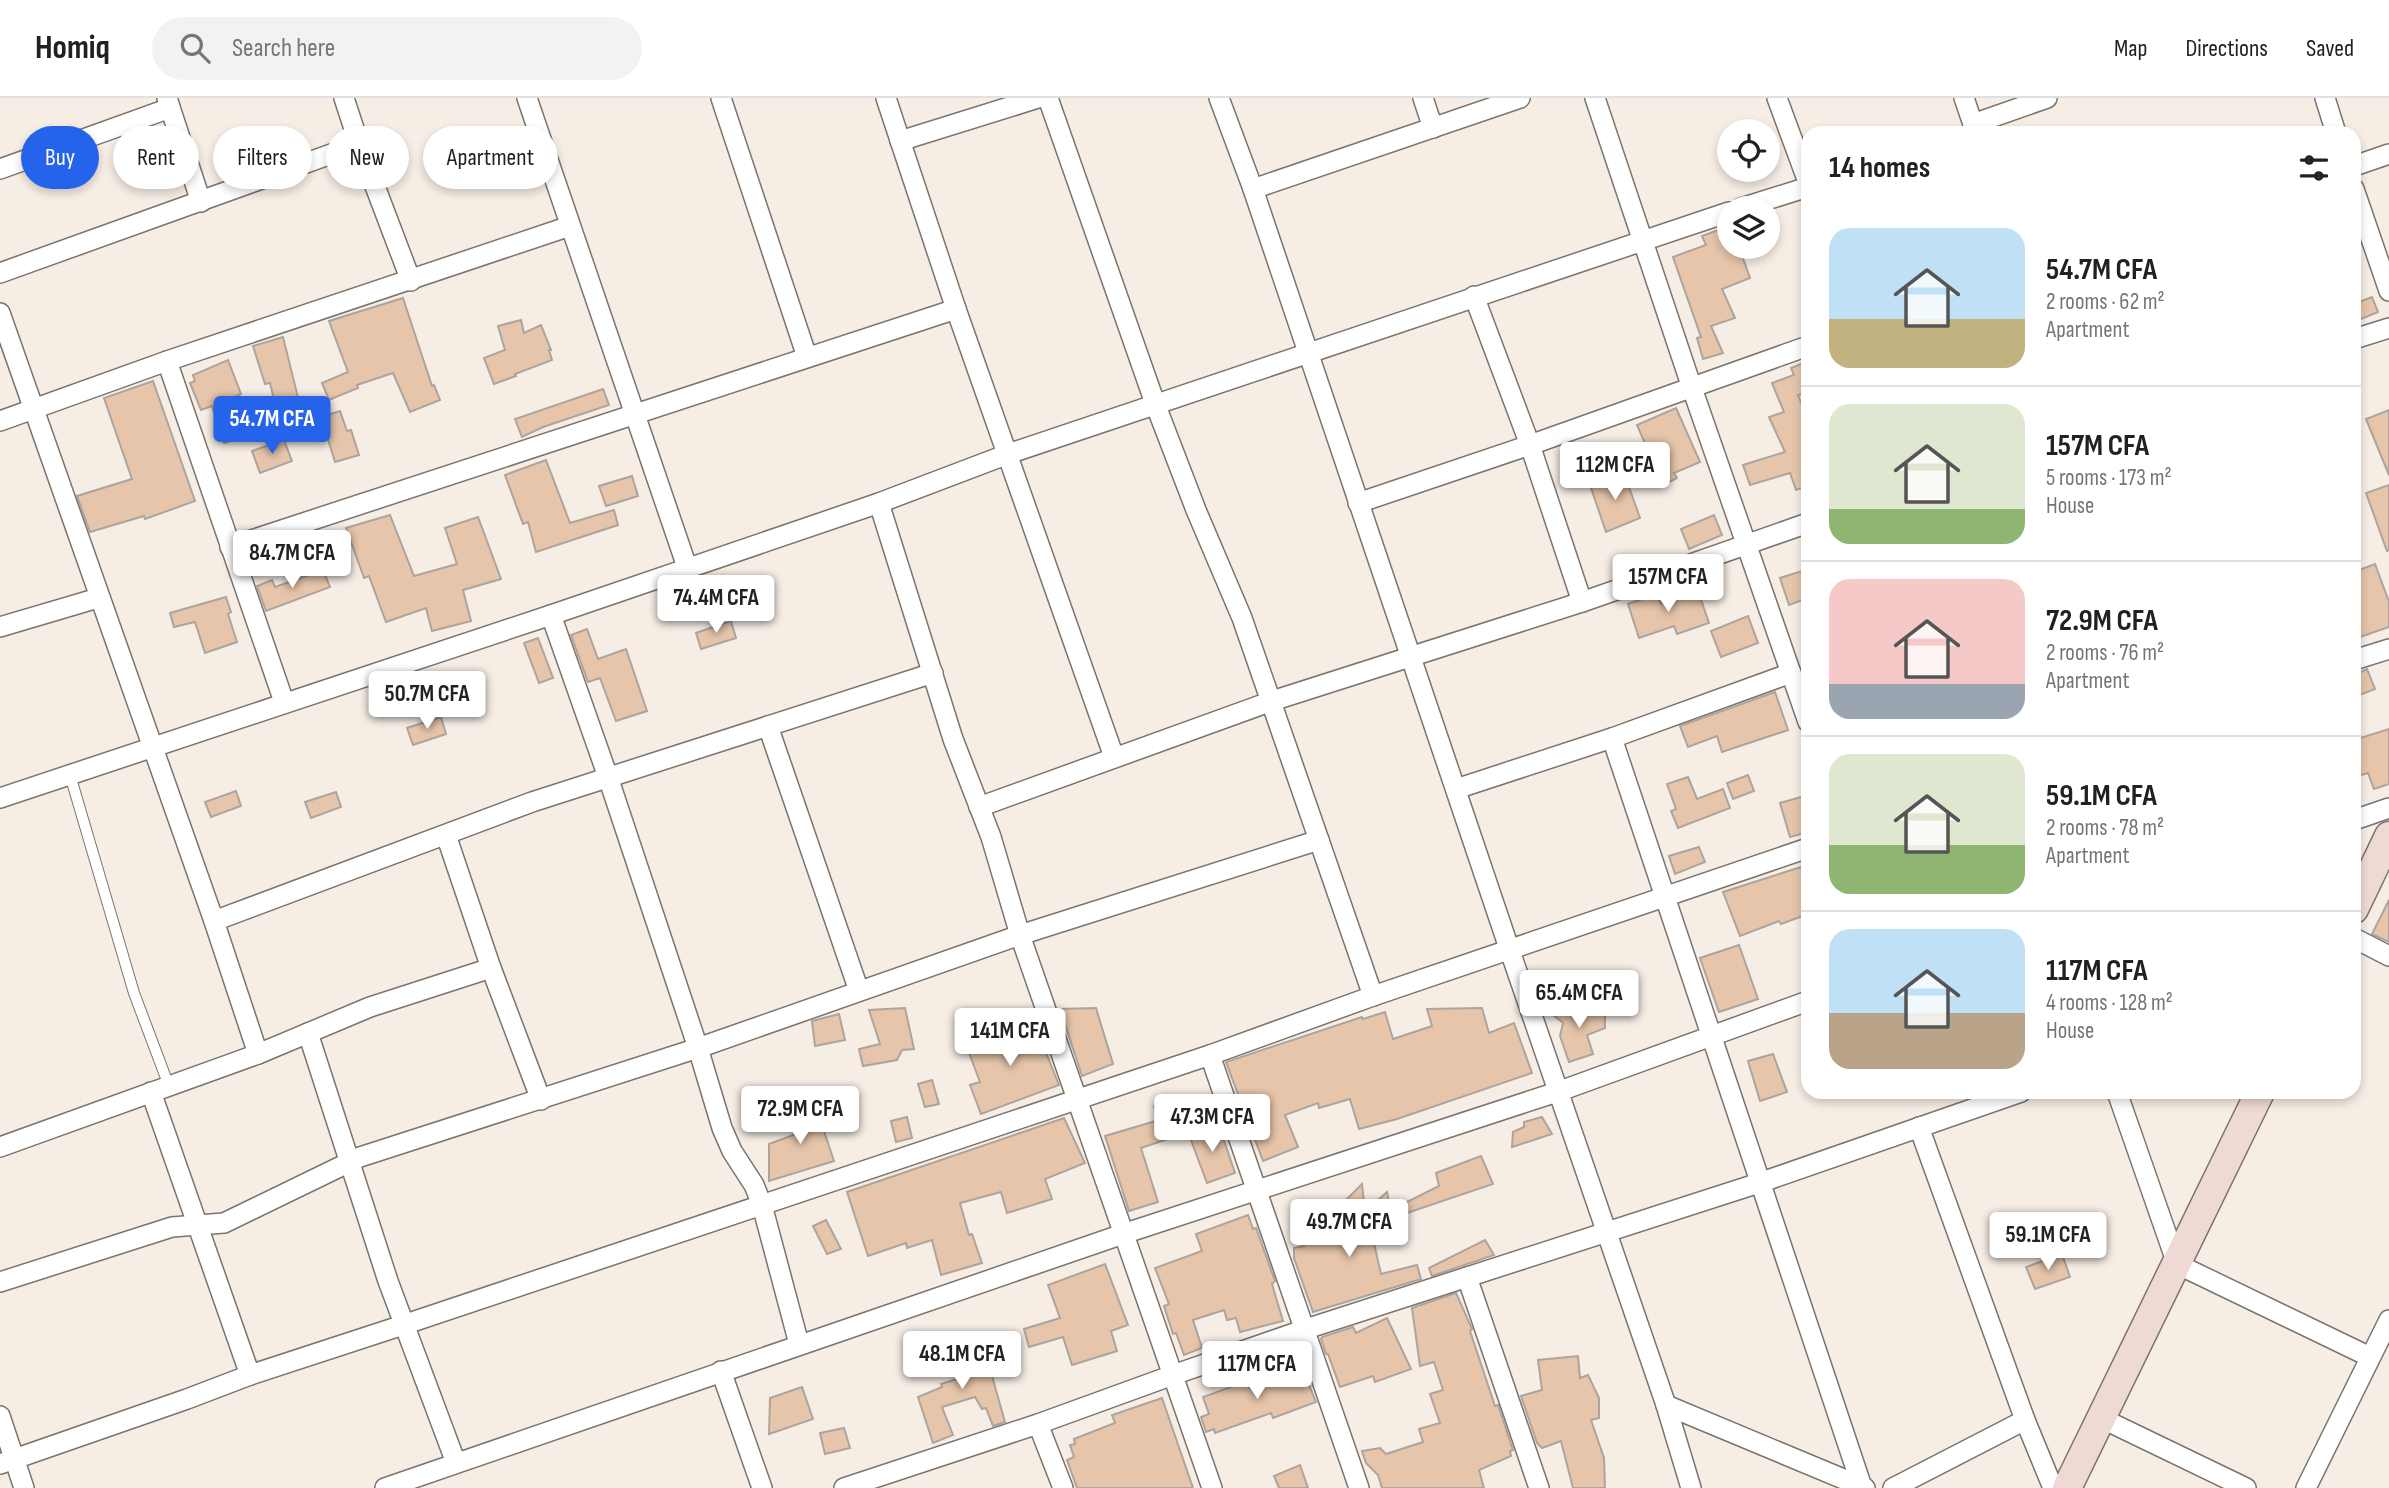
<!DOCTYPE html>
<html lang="en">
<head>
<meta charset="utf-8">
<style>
	:root { --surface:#fff; --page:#f2f2f2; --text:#202124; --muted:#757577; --line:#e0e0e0; --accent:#2563eb }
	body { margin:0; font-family:"Sofia Sans Condensed",sans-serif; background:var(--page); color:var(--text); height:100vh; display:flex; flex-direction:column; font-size:26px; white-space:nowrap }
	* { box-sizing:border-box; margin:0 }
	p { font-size:23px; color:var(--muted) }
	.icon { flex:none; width:38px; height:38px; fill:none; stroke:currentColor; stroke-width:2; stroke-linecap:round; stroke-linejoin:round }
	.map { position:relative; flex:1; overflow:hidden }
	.side { position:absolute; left:1801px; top:28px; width:560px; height:973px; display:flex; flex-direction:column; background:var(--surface); border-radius:21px; box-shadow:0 4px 10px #0003 }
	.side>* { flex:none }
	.hud { position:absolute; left:21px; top:28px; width:665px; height:63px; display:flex; gap:14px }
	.tools { position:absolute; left:1717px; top:21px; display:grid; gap:14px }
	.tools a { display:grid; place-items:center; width:63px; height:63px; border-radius:50%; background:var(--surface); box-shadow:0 4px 10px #0003; font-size:35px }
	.price { position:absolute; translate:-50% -60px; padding:0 16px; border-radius:7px; background:#fff; color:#222; font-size:23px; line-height:46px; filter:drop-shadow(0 2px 4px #0008) }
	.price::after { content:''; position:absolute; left:50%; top:42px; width:21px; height:16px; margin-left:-10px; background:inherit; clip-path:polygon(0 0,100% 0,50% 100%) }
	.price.active { background:var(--accent); color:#fff }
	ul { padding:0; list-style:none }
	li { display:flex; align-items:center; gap:21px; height:175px; padding:0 28px }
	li+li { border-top:2px solid var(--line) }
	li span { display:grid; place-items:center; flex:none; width:196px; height:140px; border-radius:21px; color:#555 }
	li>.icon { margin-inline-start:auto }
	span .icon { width:84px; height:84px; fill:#fffc; stroke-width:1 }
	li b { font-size:30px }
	h2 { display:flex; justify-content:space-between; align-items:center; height:84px; padding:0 28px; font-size:30px }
	.pill { padding:0 24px; border-radius:32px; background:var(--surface); box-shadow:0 4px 10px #0003; font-size:24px; line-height:63px }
	.pill.active { background:var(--accent); color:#fff }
	header { display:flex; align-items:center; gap:42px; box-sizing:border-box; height:98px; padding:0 35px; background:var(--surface); border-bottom:2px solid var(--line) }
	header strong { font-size:33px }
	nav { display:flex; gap:38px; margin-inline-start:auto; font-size:24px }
	.search { width:490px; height:63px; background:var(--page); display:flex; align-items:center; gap:18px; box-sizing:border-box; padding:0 24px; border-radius:38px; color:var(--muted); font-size:26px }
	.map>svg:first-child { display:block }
	.building { fill:#e6c5aa; stroke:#ada49d; stroke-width:2 }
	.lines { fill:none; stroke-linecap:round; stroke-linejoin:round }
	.lane-casing { stroke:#7b736d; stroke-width:12 }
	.street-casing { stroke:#7b736d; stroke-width:22 }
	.secondary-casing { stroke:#7b736d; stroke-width:31 }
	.lane { stroke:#fff; stroke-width:10 }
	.street { stroke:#fff; stroke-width:19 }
	.secondary { stroke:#efd9d4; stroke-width:28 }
</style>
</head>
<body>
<header>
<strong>Homiq</strong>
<div class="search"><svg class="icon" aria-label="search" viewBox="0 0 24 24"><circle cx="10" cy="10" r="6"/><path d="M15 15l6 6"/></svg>Search here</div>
<nav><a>Map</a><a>Directions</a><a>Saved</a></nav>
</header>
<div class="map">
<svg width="2389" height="1390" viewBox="0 0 2389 1390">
	<rect width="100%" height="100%" fill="#f6ede5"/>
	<g class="building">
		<path d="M 1729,128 L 1729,149 L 1739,149 L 1750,180 L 1722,191 L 1735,220 L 1711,228 L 1723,255 L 1703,261 L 1697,240 L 1701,239 L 1673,159 L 1706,147 L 1702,138 Z"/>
		<path d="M 2372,199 L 2378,214 L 2354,224 L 2354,206 Z"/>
		<path d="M 403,200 L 432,288 L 434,287 L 440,302 L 410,314 L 393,275 L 357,287 L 358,290 L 329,302 L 322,285 L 348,274 L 329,223 Z"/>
		<path d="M 521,222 L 524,235 L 541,227 L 551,252 L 549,252 L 552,262 L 515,276 L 516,278 L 494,286 L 484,260 L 505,252 L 498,228 Z"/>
		<path d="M 283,239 L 307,336 L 284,343 L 270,285 L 265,286 L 253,248 Z"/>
		<path d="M 228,262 L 241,296 L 234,299 L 246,338 L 224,345 L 212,308 L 201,312 L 190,285 L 195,283 L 193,277 Z"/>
		<path d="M 1808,263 L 1808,309 L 1806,310 L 1801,296 L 1798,297 L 1808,322 L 1808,388 L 1796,392 L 1790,375 L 1750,387 L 1743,367 L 1785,354 L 1769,319 L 1784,314 L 1772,285 L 1794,277 L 1791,270 Z"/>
		<path d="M 153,283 L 195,403 L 145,421 L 144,418 L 90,434 L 77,398 L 132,381 L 104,300 Z"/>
		<path d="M 603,291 L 609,307 L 543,329 L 522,339 L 515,321 Z"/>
		<path d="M 1676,310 L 1700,364 L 1674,375 L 1677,380 L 1663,387 L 1637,327 Z"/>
		<path d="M 2389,312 L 2389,377 L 2366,321 Z"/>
		<path d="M 340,313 L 347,333 L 351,332 L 359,357 L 335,364 L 321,319 Z"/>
		<path d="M 284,342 L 292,363 L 260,375 L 252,353 Z"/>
		<path d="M 546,362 L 570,425 L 614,412 L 618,427 L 536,454 L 528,424 L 523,426 L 505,377 Z"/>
		<path d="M 1624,375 L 1640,420 L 1606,434 L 1590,387 Z"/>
		<path d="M 632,378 L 638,398 L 606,408 L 599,388 Z"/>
		<path d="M 2389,387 L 2389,452 L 2387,453 L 2366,395 Z"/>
		<path d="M 390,417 L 414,478 L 457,466 L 445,430 L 478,419 L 501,481 L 463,492 L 471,523 L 432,533 L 426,510 L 386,524 L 369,478 L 364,480 L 346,430 Z"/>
		<path d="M 1714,417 L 1722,437 L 1689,451 L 1681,431 Z"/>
		<path d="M 2375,466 L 2389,504 L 2389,529 L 2354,541 L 2354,474 Z"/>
		<path d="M 1808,471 L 1808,500 L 1789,507 L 1780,480 Z"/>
		<path d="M 323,472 L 330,489 L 266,513 L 257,488 L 272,482 L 275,489 Z"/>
		<path d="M 1698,493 L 1709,525 L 1677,536 L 1674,528 L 1639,540 L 1628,506 L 1657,496 L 1661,506 Z"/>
		<path d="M 226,499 L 231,514 L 228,516 L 237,544 L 205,555 L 195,524 L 174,529 L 170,515 Z"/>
		<path d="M 1748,518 L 1758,545 L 1721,559 L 1711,533 Z"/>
		<path d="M 731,523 L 736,540 L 701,551 L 696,535 Z"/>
		<path d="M 587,531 L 598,561 L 626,551 L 647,613 L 616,623 L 600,580 L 588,584 L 571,537 Z"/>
		<path d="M 538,540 L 553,580 L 539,585 L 524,545 Z"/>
		<path d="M 2367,571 L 2375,591 L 2354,599 L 2354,577 Z"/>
		<path d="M 1775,594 L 1788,632 L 1722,654 L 1717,638 L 1688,649 L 1680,628 Z"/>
		<path d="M 441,619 L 446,636 L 413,647 L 407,630 Z"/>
		<path d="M 2389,631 L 2389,686 L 2374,691 L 2368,675 L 2358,678 L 2354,665 L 2354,642 Z"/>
		<path d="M 1748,677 L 1754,693 L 1733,701 L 1727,685 Z"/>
		<path d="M 1688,679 L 1697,701 L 1723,691 L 1730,710 L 1678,730 L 1671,713 L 1676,711 L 1667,686 Z"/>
		<path d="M 236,693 L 241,708 L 211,719 L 205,704 Z"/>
		<path d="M 336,694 L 341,709 L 311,720 L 305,704 Z"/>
		<path d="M 1808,697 L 1808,734 L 1790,739 L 1780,705 Z"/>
		<path d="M 1699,749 L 1705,764 L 1675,776 L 1669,758 Z"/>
		<path d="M 1801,769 L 1808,789 L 1808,816 L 1781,826 L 1779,823 L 1740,838 L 1723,794 Z"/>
		<path d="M 2389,802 L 2389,844 L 2372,836 Z"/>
		<path d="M 1739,847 L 1758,901 L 1719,914 L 1700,860 Z"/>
		<path d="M 905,910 L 914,951 L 902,952 L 897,962 L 863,968 L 859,951 L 880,946 L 869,912 Z"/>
		<path d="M 1096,910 L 1113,966 L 1082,978 L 1060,911 Z"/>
		<path d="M 1482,910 L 1489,935 L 1514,925 L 1532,975 L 1397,1021 L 1359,1031 L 1350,1001 L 1319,1010 L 1318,1005 L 1285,1017 L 1298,1049 L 1263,1063 L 1226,964 L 1362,919 L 1363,921 L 1385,914 L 1393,941 L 1432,928 L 1427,911 Z"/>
		<path d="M 1546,911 L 1605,911 L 1605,930 L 1587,937 L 1593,956 L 1569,964 L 1560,938 L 1563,925 Z"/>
		<path d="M 839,916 L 845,942 L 815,948 L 812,923 Z"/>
		<path d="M 1034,925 L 1059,987 L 981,1016 L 970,987 L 980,984 L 966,947 Z"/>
		<path d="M 1773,956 L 1787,994 L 1760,1003 L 1748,963 Z"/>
		<path d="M 932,982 L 939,1006 L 925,1009 L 918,986 Z"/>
		<path d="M 1171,1002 L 1182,1036 L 1141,1050 L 1158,1104 L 1129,1113 L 1105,1038 L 1159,1022 L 1154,1008 Z"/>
		<path d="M 815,1006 L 834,1063 L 769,1083 L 769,1046 L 796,1036 L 789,1014 Z"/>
		<path d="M 907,1019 L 912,1040 L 896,1044 L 891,1023 Z"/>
		<path d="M 1542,1019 L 1552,1036 L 1512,1049 L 1513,1034 L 1524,1029 L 1524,1024 Z"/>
		<path d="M 1064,1020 L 1085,1065 L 1045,1081 L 1052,1101 L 1007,1115 L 1001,1094 L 960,1105 L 969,1137 L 972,1136 L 982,1165 L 941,1177 L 932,1142 L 907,1150 L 906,1145 L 868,1158 L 847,1094 Z"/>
		<path d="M 1219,1028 L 1235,1075 L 1207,1085 L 1189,1037 Z"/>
		<path d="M 1481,1058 L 1493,1086 L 1407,1115 L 1403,1106 L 1439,1088 L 1436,1075 Z"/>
		<path d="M 1362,1086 L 1365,1114 L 1387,1094 L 1393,1125 L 1371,1132 L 1381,1176 L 1417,1167 L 1421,1181 L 1313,1214 L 1294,1160 L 1294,1150 L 1304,1148 L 1302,1140 L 1357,1124 L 1347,1101 Z"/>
		<path d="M 1248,1117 L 1253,1131 L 1256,1130 L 1275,1183 L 1272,1186 L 1283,1223 L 1240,1234 L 1236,1220 L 1227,1222 L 1224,1212 L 1193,1222 L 1202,1250 L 1184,1257 L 1176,1235 L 1173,1236 L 1164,1208 L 1169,1206 L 1155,1170 L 1202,1153 L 1196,1136 Z"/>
		<path d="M 826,1122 L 841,1151 L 827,1156 L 813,1128 Z"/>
		<path d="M 1485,1142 L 1494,1157 L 1432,1178 L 1429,1170 Z"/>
		<path d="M 2062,1156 L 2070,1179 L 2035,1191 L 2026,1169 Z"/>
		<path d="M 1105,1166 L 1128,1227 L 1111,1233 L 1117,1253 L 1072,1267 L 1063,1239 L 1029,1249 L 1024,1231 L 1060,1220 L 1048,1187 Z"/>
		<path d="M 1456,1195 L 1472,1231 L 1470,1233 L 1495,1308 L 1498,1307 L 1513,1352 L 1510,1353 L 1511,1358 L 1479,1372 L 1484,1390 L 1382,1390 L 1378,1377 L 1366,1365 L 1362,1353 L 1380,1350 L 1386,1356 L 1423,1344 L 1419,1331 L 1440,1325 L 1430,1296 L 1443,1292 L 1434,1264 L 1420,1268 L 1412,1210 Z"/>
		<path d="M 1387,1220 L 1411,1271 L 1375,1284 L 1373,1278 L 1340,1289 L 1328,1256 L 1326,1256 L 1321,1241 L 1322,1239 L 1353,1229 L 1356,1235 Z"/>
		<path d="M 977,1238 L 987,1272 L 990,1271 L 1005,1324 L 993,1328 L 986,1310 L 982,1311 L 975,1299 L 942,1309 L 953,1337 L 933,1345 L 918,1299 L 942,1289 L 941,1286 L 977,1275 L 943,1249 Z"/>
		<path d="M 1298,1249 L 1302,1263 L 1290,1267 L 1286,1254 Z"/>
		<path d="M 1578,1258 L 1580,1280 L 1588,1277 L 1599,1300 L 1599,1320 L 1591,1322 L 1604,1360 L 1605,1390 L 1573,1390 L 1561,1343 L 1542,1350 L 1537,1345 L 1521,1298 L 1542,1292 L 1538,1262 Z"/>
		<path d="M 1302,1270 L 1316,1304 L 1273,1320 L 1271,1315 L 1215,1335 L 1214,1331 L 1206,1334 L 1201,1319 L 1209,1316 L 1203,1299 L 1247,1283 L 1249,1289 Z"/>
		<path d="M 802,1289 L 813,1321 L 769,1336 L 770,1300 Z"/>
		<path d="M 1162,1300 L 1193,1390 L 1077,1390 L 1067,1362 L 1074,1359 L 1070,1347 L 1075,1346 L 1074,1341 L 1115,1325 L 1112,1317 Z"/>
		<path d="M 844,1330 L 850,1350 L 825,1356 L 820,1335 Z"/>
		<path d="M 1300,1367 L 1308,1390 L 1279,1390 L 1274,1378 Z"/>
	</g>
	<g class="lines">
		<defs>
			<path id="lane" d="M 70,677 L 134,895 L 169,988"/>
			<g id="street">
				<path d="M 167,0 L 201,104"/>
				<path d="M 344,0 L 359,46 L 411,183"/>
				<path d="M 527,0 L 687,469"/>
				<path d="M 721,0 L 807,259"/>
				<path d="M 886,0 L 956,211 L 1114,659"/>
				<path d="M 1048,0 L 1156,308 L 1196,412 L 1242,520 L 1373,898"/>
				<path d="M 1219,0 L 1253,91 L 1510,853 L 1666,1307 L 1691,1390"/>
				<path d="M 1423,0 L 1433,30"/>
				<path d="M 1595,0 L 1692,290 L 1808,624"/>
				<path d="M 1777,0 L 1808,84"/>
				<path d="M 1964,0 L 1976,35"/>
				<path d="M 2325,0 L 2336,35"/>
				<path d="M 1973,26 L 2047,0"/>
				<path d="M 900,43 L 1038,0"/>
				<path d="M 2354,68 L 2389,56"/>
				<path d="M 0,71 L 170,10"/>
				<path d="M 1253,91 L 1520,0"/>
				<path d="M 2354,91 L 2389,193"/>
				<path d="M 1741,110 L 1808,89"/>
				<path d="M 0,175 L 359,46"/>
				<path d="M 1474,198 L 1530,347 L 1582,504"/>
				<path d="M 0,215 L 214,823 L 258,956"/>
				<path d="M 2354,241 L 2389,230"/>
				<path d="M 167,263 L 284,604"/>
				<path d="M 0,323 L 167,263 L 570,128"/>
				<path d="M 879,405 L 953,641 L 991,739 L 1020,837 L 1212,1390"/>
				<path d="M 1358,405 L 1530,347 L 1808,248"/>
				<path d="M 230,449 L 956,211"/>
				<path d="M 551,517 L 608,679 L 698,950 L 722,1030 L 732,1053 L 754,1087 L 762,1107 L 799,1246"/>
				<path d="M 0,529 L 98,500"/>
				<path d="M 2354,562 L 2389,551"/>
				<path d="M 768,628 L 859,893"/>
				<path d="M 1612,640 L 1862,1389"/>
				<path d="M 1456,691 L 1612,640 L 1791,575"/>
				<path d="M 0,700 L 551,517 L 879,405 L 1008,356 L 1729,114"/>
				<path d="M 979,709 L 1272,603 L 1582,504 L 1808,425"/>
				<path d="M 2354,722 L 2389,710"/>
				<path d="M 446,737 L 491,870 L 541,1002"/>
				<path d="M 214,823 L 532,704 L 933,575"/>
				<path d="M 2354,840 L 2389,858"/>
				<path d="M 308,935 L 388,1183 L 456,1365"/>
				<path d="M 1210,957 L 1359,1390"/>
				<path d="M 151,994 L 250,1277"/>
				<path d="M 2117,994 L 2177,1166 L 2370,1259"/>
				<path d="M 1919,1029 L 2025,1322 L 2053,1390"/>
				<path d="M 0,1049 L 258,956 L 370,909 L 491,870"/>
				<path d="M 1467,1179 L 1539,1390"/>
				<path d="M 0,1184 L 172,1129 L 224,1125 L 360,1059 L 698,950 L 1020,837 L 1319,742"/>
				<path d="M 721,1273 L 762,1390"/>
				<path d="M 1666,1307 L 1865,1390"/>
				<path d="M 0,1318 L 24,1390"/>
				<path d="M 2103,1321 L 2246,1390"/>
				<path d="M 1038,1326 L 1063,1390"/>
				<path d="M 0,1366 L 187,1301 L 250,1277 L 403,1227 L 1210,957 L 1373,898 L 1808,750"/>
				<path d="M 385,1390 L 1123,1136 L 1560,993 L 1808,903"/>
				<path d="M 844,1390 L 1038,1326 L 1173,1277 L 1306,1231 L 1762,1084 L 2021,994"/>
				<path d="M 1893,1390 L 2025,1322"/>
				<path d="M 2306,1390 L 2389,1222"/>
			</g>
			<g id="secondary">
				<path d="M 2354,811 L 2389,738"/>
				<path d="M 2067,1390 L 2260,994"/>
			</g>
		</defs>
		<use href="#lane" class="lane-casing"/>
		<use href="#street" class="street-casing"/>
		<use href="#secondary" class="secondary-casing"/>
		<use href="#lane" class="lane"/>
		<use href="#street" class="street"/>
		<use href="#secondary" class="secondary"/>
	</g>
</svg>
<div class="tools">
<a><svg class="icon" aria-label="locate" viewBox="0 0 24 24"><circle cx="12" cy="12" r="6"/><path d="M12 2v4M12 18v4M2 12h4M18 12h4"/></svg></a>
<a><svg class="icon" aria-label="layers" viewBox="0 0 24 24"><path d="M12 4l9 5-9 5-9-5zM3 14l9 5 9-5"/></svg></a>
</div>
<b class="price active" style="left:272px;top:358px">54.7M CFA</b>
<b class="price" style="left:1615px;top:404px">112M CFA</b>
<b class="price" style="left:292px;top:492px">84.7M CFA</b>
<b class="price" style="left:1668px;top:516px">157M CFA</b>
<b class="price" style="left:716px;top:537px">74.4M CFA</b>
<b class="price" style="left:427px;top:633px">50.7M CFA</b>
<b class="price" style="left:1579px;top:932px">65.4M CFA</b>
<b class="price" style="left:1010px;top:970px">141M CFA</b>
<b class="price" style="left:800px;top:1048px">72.9M CFA</b>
<b class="price" style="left:1212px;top:1056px">47.3M CFA</b>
<b class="price" style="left:1349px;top:1161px">49.7M CFA</b>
<b class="price" style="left:2048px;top:1174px">59.1M CFA</b>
<b class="price" style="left:962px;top:1293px">48.1M CFA</b>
<b class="price" style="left:1257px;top:1303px">117M CFA</b>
<div class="hud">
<a class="pill active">Buy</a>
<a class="pill">Rent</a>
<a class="pill">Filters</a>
<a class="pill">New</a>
<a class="pill">Apartment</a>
</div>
<section class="side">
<h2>14 homes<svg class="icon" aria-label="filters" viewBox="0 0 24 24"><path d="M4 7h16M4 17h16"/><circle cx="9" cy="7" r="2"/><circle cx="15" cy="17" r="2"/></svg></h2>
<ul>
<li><span style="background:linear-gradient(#bfe0f5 65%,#c2b280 0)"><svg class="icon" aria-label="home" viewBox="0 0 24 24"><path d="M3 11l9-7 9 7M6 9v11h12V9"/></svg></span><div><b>54.7M CFA</b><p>2 rooms · 62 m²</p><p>Apartment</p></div></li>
<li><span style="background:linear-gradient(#dfe7d0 75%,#8fb573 0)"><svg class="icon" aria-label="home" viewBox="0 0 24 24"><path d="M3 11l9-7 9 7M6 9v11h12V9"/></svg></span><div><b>157M CFA</b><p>5 rooms · 173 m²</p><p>House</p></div></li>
<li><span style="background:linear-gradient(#f6c9c9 75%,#9aa5b1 0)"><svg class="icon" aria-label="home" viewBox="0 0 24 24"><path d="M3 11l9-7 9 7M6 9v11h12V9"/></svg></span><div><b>72.9M CFA</b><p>2 rooms · 76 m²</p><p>Apartment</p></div></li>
<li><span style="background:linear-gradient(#dfe7d0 65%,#8fb573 0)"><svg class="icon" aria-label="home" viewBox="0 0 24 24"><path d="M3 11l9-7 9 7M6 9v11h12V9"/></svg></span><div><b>59.1M CFA</b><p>2 rooms · 78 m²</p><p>Apartment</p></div></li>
<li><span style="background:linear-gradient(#bfe0f5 60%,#b9a48a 0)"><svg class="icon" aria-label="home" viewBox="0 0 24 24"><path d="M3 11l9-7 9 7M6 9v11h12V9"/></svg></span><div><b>117M CFA</b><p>4 rooms · 128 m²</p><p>House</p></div></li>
</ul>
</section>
</div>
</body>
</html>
